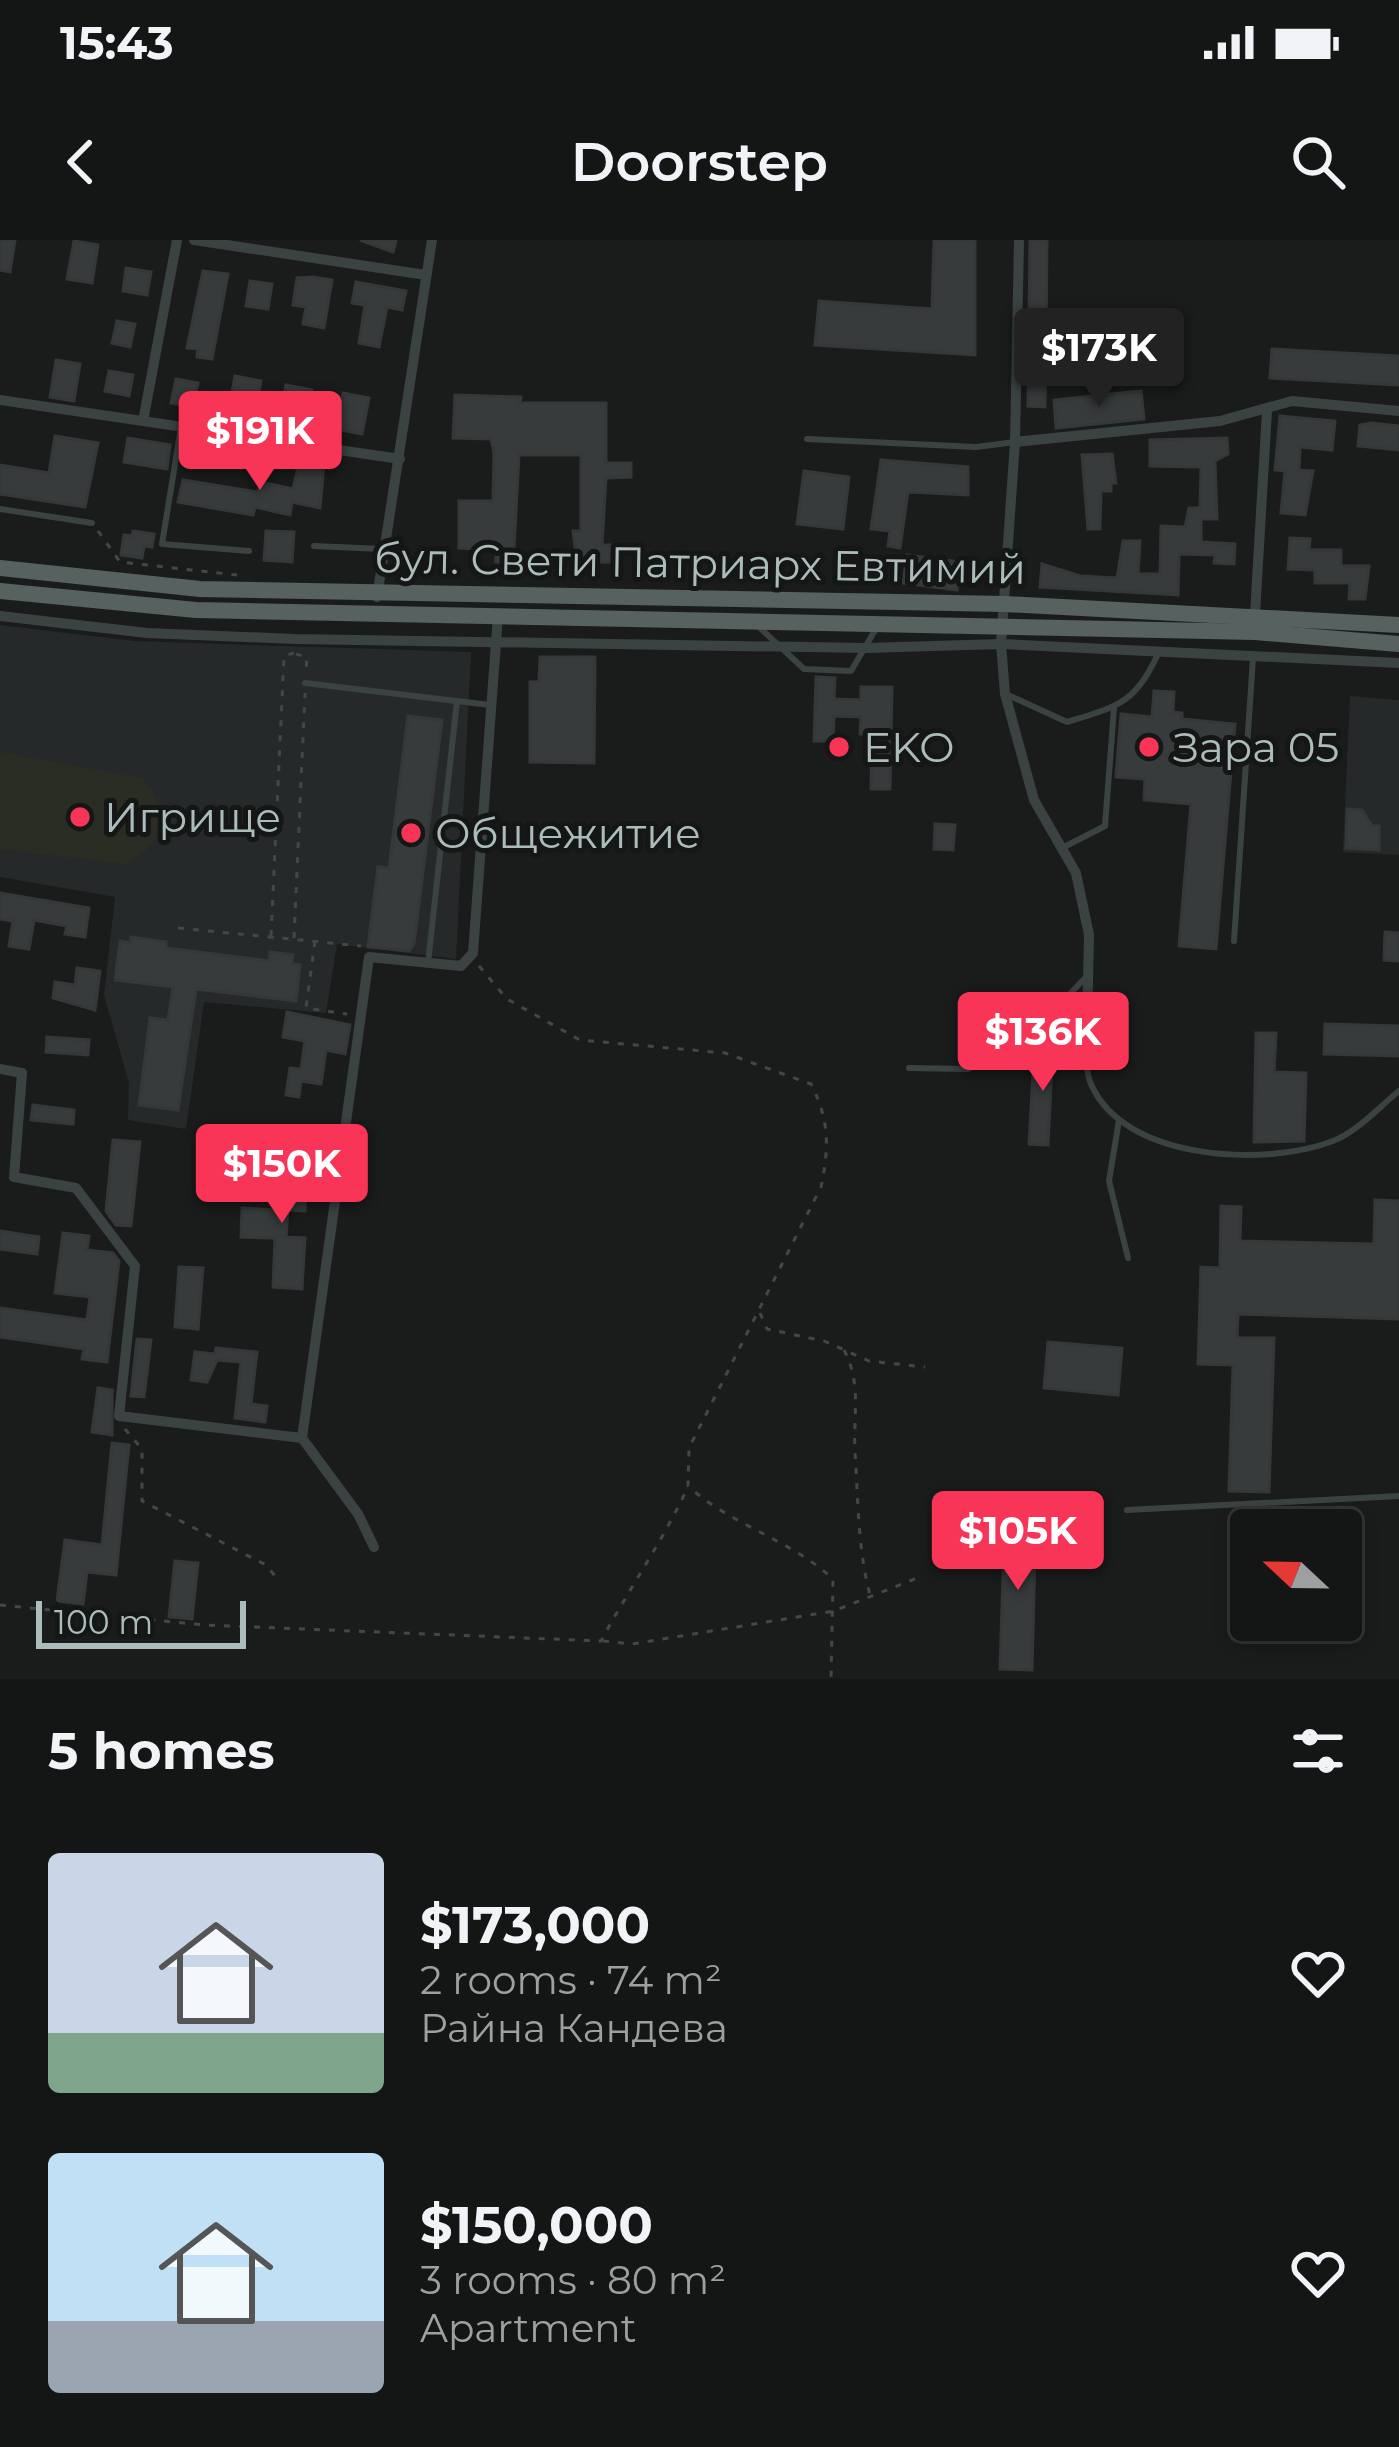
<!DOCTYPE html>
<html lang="en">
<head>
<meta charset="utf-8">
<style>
	:root { --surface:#141515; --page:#1d1e1e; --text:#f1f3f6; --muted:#9d9fa0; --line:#333434; --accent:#f93557 }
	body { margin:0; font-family:Montserrat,sans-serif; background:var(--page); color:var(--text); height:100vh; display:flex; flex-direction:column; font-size:45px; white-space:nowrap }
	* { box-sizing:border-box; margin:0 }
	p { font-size:39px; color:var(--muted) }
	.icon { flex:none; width:66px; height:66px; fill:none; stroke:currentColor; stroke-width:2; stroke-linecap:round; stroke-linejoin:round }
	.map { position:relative; height:1439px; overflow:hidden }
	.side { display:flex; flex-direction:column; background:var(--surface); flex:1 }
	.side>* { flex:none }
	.needle { width:78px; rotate:292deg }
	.fabs { position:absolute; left:1230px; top:1269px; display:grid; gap:24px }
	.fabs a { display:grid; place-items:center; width:132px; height:132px; border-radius:12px; background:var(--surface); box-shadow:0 6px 18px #0003,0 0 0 3px var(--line); font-size:60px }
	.scale { position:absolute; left:36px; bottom:30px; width:210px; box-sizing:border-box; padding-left:12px; border:6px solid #acbcba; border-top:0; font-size:33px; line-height:42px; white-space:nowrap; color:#acbcba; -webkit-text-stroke:9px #151717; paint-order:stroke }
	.price { position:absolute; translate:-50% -102px; padding:0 27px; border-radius:12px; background:var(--accent); color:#fff; font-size:39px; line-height:78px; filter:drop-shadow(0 3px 6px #0008) }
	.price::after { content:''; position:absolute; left:50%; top:72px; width:36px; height:27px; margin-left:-18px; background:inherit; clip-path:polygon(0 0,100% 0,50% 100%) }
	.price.selected { background:#222; color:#fff }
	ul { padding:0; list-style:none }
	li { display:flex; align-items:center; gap:36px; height:300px; padding:0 48px }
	li span { display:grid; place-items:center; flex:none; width:336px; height:240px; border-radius:12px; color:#555 }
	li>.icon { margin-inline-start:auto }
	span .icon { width:144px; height:144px; fill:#fffc; stroke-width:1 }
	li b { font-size:51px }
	h2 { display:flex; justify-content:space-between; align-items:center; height:144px; padding:0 48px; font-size:51px }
	.status { display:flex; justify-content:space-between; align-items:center; height:84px; padding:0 60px; background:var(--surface); direction:ltr }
	.status svg { height:33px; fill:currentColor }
	header { display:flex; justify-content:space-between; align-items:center; height:156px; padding:0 48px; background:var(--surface); font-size:54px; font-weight:600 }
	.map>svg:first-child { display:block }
	.built { fill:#262929 }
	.green { fill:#2a2d23 }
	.building { fill:#373b3b; stroke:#343838; stroke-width:3 }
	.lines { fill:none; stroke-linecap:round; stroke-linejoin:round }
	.path { stroke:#414948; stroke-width:3; stroke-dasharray:6 9; stroke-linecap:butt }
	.lane { stroke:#3b4242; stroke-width:6 }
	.street { stroke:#3b4242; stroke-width:10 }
	.primary { stroke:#576160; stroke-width:16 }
	.poi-dot { fill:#f93557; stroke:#151717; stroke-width:4.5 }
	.labels { text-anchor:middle; stroke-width:10; stroke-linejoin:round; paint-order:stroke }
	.street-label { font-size:42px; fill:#acbcba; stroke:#151717 }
	.poi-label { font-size:42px; fill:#acbcba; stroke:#151717; text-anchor:start }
</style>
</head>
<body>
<div class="status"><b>15:43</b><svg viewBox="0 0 49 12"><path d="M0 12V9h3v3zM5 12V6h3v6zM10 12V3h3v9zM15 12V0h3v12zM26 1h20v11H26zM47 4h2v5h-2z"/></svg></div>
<header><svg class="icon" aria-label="back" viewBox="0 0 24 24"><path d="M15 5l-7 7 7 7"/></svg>Doorstep<svg class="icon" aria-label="search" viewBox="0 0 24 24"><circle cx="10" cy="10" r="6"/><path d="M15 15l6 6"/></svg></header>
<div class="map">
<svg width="1399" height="1439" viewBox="0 0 1399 1439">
	<rect width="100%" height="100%" fill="#1a1c1c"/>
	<g class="built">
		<path d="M 0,385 L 134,401 L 471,412 L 456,719 L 337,704 L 326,773 L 204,762 L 186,889 L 128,880 L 129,843 L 104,755 L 115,657 L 0,637 Z"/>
		<path d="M 1350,456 L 1399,460 L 1399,615 L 1343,612 Z"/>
	</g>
	<path class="green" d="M 0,512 L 142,538 C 172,569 164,607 125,624 L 0,609 Z"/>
	<g class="building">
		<path d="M 0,0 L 15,0 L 10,32 L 0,30 Z"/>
		<path d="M 360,0 L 396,0 L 393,12 Z"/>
		<path d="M 934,0 L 975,0 L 975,115 L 815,105 L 819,61 L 932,69 Z"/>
		<path d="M 1030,0 L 1047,0 L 1046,93 L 1060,93 L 1060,120 L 1046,120 L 1045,167 L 1028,166 Z"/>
		<path d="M 74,1 L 98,5 L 92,43 L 67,39 Z"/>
		<path d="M 126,28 L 151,32 L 147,55 L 123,51 Z"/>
		<path d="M 203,31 L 228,34 L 212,119 L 197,117 L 198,109 L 187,108 Z"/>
		<path d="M 313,37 L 332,40 L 324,88 L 303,84 L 306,67 L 293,65 L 297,38 Z"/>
		<path d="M 250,41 L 272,44 L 268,69 L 246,66 Z"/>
		<path d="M 356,42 L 406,51 L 402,70 L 387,67 L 379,107 L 359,103 L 365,65 L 352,63 Z"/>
		<path d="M 117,81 L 135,84 L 130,107 L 112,103 Z"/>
		<path d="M 1272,109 L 1399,116 L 1399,145 L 1270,138 Z"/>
		<path d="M 56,120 L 80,124 L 74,161 L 50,157 Z"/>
		<path d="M 109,131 L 133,135 L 129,156 L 105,151 Z"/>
		<path d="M 235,136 L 261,141 L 254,178 L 228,173 Z"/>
		<path d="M 176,139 L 198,143 L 193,167 L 171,163 Z"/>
		<path d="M 286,145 L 312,150 L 305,186 L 279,181 Z"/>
		<path d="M 1141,151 L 1144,179 L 1056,188 L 1054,160 Z"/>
		<path d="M 343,153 L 369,158 L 362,194 L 336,189 Z"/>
		<path d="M 455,155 L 521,157 L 520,163 L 606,163 L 606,223 L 631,223 L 631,237 L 606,238 L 602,305 L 610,305 L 610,322 L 577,322 L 573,291 L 581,291 L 581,215 L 519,215 L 513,329 L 496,328 L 496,310 L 459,308 L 459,261 L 493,261 L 494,213 L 491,199 L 453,198 Z"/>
		<path d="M 1280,176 L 1335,181 L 1332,210 L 1300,207 L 1299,230 L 1313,231 L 1305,275 L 1281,273 L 1285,231 L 1275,230 Z"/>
		<path d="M 1371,183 L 1399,186 L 1399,210 L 1358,206 L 1360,185 Z"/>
		<path d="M 55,196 L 98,203 L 85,267 L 0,254 L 0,225 L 49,233 Z"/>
		<path d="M 128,198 L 170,205 L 167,229 L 124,222 Z"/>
		<path d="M 1227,198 L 1228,214 L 1215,221 L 1217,279 L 1201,279 L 1201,302 L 1235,304 L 1234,324 L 1214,323 L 1215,315 L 1179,314 L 1178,355 L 1040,347 L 1042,324 L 1080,336 L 1117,338 L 1123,301 L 1140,301 L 1138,334 L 1160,334 L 1161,286 L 1185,287 L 1189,268 L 1200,268 L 1201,227 L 1150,226 L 1150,200 Z"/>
		<path d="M 1112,214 L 1116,243 L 1111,243 L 1111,251 L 1101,251 L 1100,289 L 1088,289 L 1082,215 Z"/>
		<path d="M 300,218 L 324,224 L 320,268 L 292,262 L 290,275 L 255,267 L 253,275 L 178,262 L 183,240 L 258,252 L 261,242 L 293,249 Z"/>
		<path d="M 881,220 L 968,227 L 968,255 L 908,252 L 900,308 L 888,306 L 890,291 L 871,289 Z"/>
		<path d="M 804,231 L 849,237 L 843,289 L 797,284 Z"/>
		<path d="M 133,291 L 154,294 L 152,307 L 144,306 L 142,318 L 121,315 L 124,295 L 132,296 Z"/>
		<path d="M 266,291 L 294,292 L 292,322 L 264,320 Z"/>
		<path d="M 1290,298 L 1310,299 L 1309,310 L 1341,310 L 1341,326 L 1369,326 L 1365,359 L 1349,359 L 1350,343 L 1315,343 L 1315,330 L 1288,329 Z"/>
		<path d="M 907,315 L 960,322 L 957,350 L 903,343 Z"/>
		<path d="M 540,417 L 595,417 L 594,523 L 530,522 L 530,442 L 539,442 Z"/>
		<path d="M 816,437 L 835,438 L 834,459 L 861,460 L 861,447 L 892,447 L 890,549 L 871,549 L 872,494 L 860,494 L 861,477 L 834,476 L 833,501 L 814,501 Z"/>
		<path d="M 1154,451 L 1174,452 L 1173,472 L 1182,473 L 1182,479 L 1235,484 L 1216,709 L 1179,706 L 1191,564 L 1144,560 L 1145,539 L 1116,537 L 1121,474 L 1152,477 Z"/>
		<path d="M 408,476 L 442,480 L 414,704 L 409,711 L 368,707 L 378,627 L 389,628 Z"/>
		<path d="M 1347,569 L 1362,570 L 1372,586 L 1379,586 L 1379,610 L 1346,608 Z"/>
		<path d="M 935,584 L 955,585 L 953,610 L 934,609 Z"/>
		<path d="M 0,653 L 89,668 L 85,697 L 65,694 L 67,686 L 34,680 L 29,709 L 9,706 L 13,681 L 0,679 Z"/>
		<path d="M 1385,692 L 1399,693 L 1399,721 L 1384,720 Z"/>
		<path d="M 131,697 L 166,702 L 166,708 L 269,721 L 270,712 L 293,715 L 292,724 L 300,725 L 296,761 L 196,749 L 178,870 L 139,865 L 150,778 L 168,780 L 173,747 L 115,740 L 120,701 L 131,703 Z"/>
		<path d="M 77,728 L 100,731 L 95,770 L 53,758 L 55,742 L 75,745 Z"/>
		<path d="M 287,772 L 350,785 L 345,814 L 326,810 L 321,844 L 301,841 L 299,857 L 286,855 L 290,828 L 301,829 L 305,801 L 283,797 Z"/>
		<path d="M 1325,784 L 1399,786 L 1399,816 L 1324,814 Z"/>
		<path d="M 1256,793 L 1276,793 L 1274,832 L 1306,833 L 1304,901 L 1254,902 Z"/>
		<path d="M 47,797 L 89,800 L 88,815 L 46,812 Z"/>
		<path d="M 1042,807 L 1065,808 L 1064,825 L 1052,825 L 1048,905 L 1029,904 L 1034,817 L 1041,817 Z"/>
		<path d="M 33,865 L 74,870 L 73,884 L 31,880 Z"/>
		<path d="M 113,900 L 140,902 L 131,986 L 116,985 L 106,971 Z"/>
		<path d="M 280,922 L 307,923 L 305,971 L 288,970 L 286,997 L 305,998 L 302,1049 L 273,1047 L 275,998 L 241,997 L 242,968 L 278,970 Z"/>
		<path d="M 1375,960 L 1399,961 L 1399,1079 L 1238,1074 L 1237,1098 L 1274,1098 L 1269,1252 L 1229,1251 L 1233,1125 L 1198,1124 L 1201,1027 L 1220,1028 L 1221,966 L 1241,967 L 1240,1001 L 1374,1004 Z"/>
		<path d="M 0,991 L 39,997 L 37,1014 L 0,1009 Z"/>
		<path d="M 63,993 L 89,996 L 87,1010 L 113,1013 L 119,1021 L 107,1122 L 82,1119 L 84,1109 L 0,1097 L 0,1068 L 87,1080 L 90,1057 L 55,1053 Z"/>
		<path d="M 179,1027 L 203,1028 L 198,1089 L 175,1087 Z"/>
		<path d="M 137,1099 L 151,1100 L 144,1157 L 131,1156 Z"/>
		<path d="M 1048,1102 L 1122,1108 L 1118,1155 L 1044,1148 Z"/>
		<path d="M 216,1108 L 257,1112 L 251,1164 L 267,1166 L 265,1182 L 235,1178 L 241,1122 L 217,1120 L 207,1142 L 191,1140 L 195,1112 L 215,1114 Z"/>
		<path d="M 98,1148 L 112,1150 L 112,1195 L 92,1192 Z"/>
		<path d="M 112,1203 L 129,1205 L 116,1335 L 87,1332 L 83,1364 L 57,1361 L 65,1300 L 102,1305 Z"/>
		<path d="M 1005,1275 L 1036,1276 L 1032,1430 L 1000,1429 Z"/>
		<path d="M 175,1321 L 198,1323 L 192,1379 L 169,1377 Z"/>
	</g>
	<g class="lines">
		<g class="path">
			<path d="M 98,291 L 120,322 L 237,335"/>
			<path d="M 296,414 L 307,417 L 306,432"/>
			<path d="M 178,688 L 361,706"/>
			<path d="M 271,696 L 284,416 L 294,413"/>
			<path d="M 294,698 L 305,453"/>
			<path d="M 315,701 L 306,768 L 347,774"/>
			<path d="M 479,726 L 507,759 L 580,800 L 725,813 L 811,844 C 830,881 829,908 821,947 L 689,1208 L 688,1246 C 732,1286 790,1299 833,1339 L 831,1439"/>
			<path d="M 760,1073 L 767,1089 L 824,1101 L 869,1121 L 925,1127"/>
			<path d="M 844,1110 C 862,1144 853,1175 855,1212 C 858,1258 858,1311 870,1355"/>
			<path d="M 125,1189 L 142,1209 L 142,1261 L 266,1325 L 280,1342"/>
			<path d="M 0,1365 L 204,1385 L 601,1401 C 629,1349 662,1302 687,1249"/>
			<path d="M 603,1401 L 632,1404 L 834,1371 L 922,1336"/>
		</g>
		<g class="lane">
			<path d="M 181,187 L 162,304 L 249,311"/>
			<path d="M 807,199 L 976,207 L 1015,202"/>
			<path d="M 0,269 L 92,283"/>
			<path d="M 314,306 L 382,309"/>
			<path d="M 758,386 L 804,429 L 851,431 L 877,387"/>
			<path d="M 305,443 L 490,465"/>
			<path d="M 1008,455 L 1067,482 C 1120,466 1135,463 1159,412"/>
			<path d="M 1064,607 L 1105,586 L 1114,468"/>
			<path d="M 1234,701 L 1253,418"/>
			<path d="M 428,723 L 457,461"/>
			<path d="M 1087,789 C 1087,806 1084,828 1091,844 C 1124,921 1266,927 1333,901 C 1357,892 1379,867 1399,851"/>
			<path d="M 909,828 L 968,829 L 1003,813 L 1029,782 L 1066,758 L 1087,736"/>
			<path d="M 1119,880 L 1109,941 L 1128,1018"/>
			<path d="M 1127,1270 L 1399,1256"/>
		</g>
		<g class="street">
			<path d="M 194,0 L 426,35"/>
			<path d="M 1019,0 L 1015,202 L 1001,404 L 1005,454 L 1034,560 L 1076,633 L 1089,695 L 1087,789"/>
			<path d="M 0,160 L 400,219"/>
			<path d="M 143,181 L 177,0"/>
			<path d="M 1015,202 L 1220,181 L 1292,161 L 1399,171"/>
			<path d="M 377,357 L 432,0"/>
			<path d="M 1255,374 L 1267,171"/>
			<path d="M 0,376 L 147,393 L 295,399 L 866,408 L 1001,404 L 1399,423"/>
			<path d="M 0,829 L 22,833 L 14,937 L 76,948 L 135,1026 L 119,1176 L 302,1198 L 369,717 L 461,726 L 473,713 L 498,376"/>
			<path d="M 302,1198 L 358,1274 L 374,1307"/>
		</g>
		<g class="primary">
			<path d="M 0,328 L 200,349 L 1005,364 L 1399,385"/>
			<path d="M 0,351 L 196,370 L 1255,392 L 1399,404"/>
		</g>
	</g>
	<g class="poi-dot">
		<circle cx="839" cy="507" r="12"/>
		<circle cx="1149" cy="507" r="12"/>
		<circle cx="80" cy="577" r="12"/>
		<circle cx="411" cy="593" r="12"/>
	</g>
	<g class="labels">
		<g class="street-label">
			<text transform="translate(700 323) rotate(1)" y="15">бул. Свети Патриарх Евтимий</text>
		</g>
		<g class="poi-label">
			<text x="863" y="522">EKO</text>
			<text x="1173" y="522">Зара 05</text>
			<text x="104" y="592">Игрище</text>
			<text x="435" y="608">Общежитие</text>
		</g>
	</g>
</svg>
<div class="fabs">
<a><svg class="needle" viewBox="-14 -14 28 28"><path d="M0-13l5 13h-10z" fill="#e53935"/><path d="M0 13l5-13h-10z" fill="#9d9fa0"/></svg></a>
</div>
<div class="scale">100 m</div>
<b class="price selected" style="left:1099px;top:170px">$173K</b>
<b class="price" style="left:260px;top:253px">$191K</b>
<b class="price" style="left:1043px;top:854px">$136K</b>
<b class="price" style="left:282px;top:986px">$150K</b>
<b class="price" style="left:1018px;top:1353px">$105K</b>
</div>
<section class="side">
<h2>5 homes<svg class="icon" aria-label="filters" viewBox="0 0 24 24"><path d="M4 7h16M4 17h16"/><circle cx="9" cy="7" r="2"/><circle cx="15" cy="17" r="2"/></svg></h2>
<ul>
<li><span style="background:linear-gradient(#c9d6e8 75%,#7fa58c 0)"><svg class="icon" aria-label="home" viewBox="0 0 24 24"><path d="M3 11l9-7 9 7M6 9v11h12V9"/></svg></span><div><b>$173,000</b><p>2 rooms · 74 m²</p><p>Райна Кандева</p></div><svg class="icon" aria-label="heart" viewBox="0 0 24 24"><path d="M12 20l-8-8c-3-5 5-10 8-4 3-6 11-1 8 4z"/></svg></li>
<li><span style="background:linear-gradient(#bfe0f5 70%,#9aa5b1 0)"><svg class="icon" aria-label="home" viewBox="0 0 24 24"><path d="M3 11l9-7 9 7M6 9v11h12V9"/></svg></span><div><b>$150,000</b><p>3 rooms · 80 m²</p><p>Apartment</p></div><svg class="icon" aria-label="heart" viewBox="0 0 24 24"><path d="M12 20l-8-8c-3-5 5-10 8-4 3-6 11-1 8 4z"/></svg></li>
</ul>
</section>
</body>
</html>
